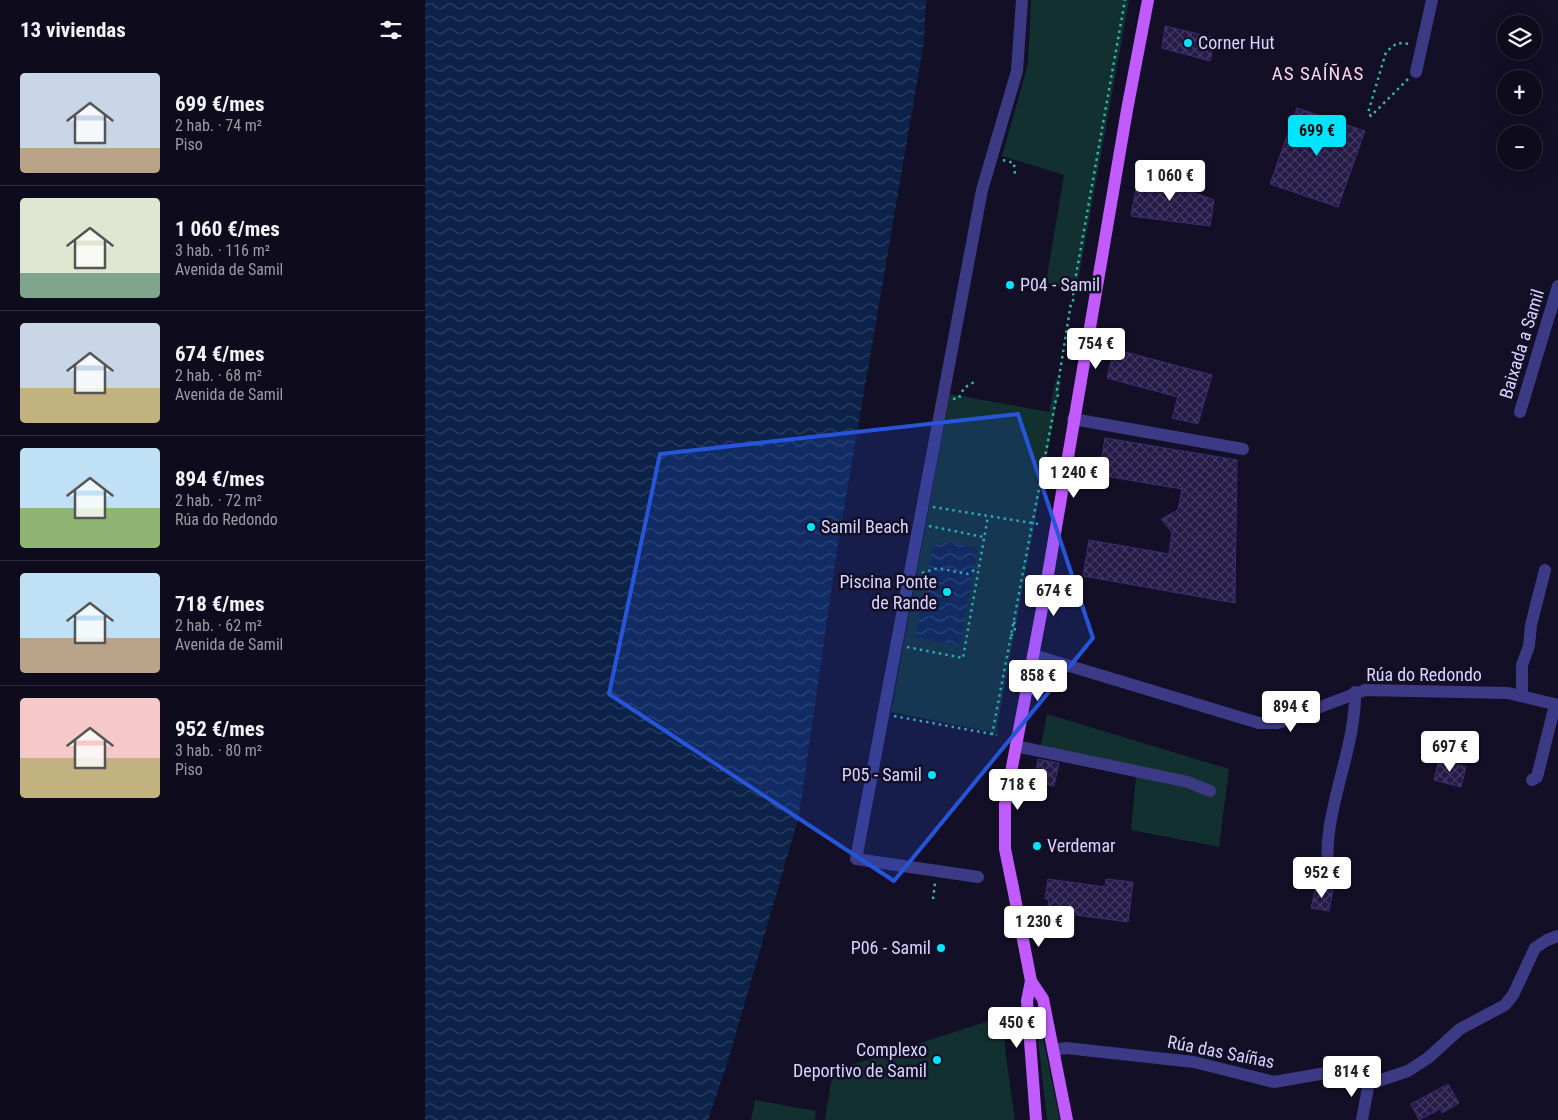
<!DOCTYPE html>
<html lang="es">
<head>
<meta charset="utf-8">
<style>
	:root { --surface:#0e0b1c; --page:#171425; --text:#f1f3f6; --muted:#9b9ba3; --line:#2e2b3b; --accent:#00e5ff }
	body { margin:0; font-family:"Roboto Condensed",sans-serif; background:var(--page); color:var(--text); height:100vh; display:flex; flex-direction:column; font-size:19px; white-space:nowrap }
	* { box-sizing:border-box; margin:0 }
	p { font-size:16px; color:var(--muted) }
	.icon { flex:none; width:28px; height:28px; fill:none; stroke:currentColor; stroke-width:2; stroke-linecap:round; stroke-linejoin:round }
	.map { position:relative; flex:1; overflow:hidden }
	.panel { display:flex; flex-direction:column; background:var(--surface); width:425px }
	.panel>* { flex:none }
	.tools { position:absolute; left:1072px; top:15px; display:grid; gap:10px }
	.tools a { display:grid; place-items:center; width:45px; height:45px; border-radius:50%; background:var(--surface); box-shadow:0 5px 20px #0002,0 0 0 1px var(--line); font-size:25px }
	.price { position:absolute; translate:-50% -42px; padding:0 11px; border-radius:5px; background:#fff; color:#222; font-size:16px; line-height:32px; filter:drop-shadow(0 1px 2px #0008) }
	.price::after { content:''; position:absolute; left:50%; top:30px; width:15px; height:11px; margin-left:-8px; background:inherit; clip-path:polygon(0 0,100% 0,50% 100%) }
	.price.selected { background:var(--accent); color:#111 }
	ul { padding:0; list-style:none }
	li { display:flex; align-items:center; gap:15px; height:125px; padding:0 20px }
	li+li { border-top:1px solid var(--line) }
	li span { display:grid; place-items:center; flex:none; width:140px; height:100px; border-radius:5px; color:#555 }
	li>.icon { margin-inline-start:auto }
	span .icon { width:60px; height:60px; fill:#fffc; stroke-width:1 }
	li b { font-size:21px }
	h2 { display:flex; justify-content:space-between; align-items:center; height:60px; padding:0 20px; font-size:21px }
	main { display:flex; flex:1; min-height:0 }
	.map>svg:first-child { display:block }
	.green { fill:#12302f }
	.water { fill:url(#water-waves) }
	.building { fill:url(#building-cross-hatch); stroke:#3b2d73 }
	.lines { fill:none; stroke-linecap:round; stroke-linejoin:round }
	.path { stroke:#2fb8b0; stroke-width:2.5; stroke-dasharray:2.5 4; stroke-linecap:butt }
	.minor { stroke:#3d3a85; stroke-width:12 }
	.major { stroke:#c25bff; stroke-width:12 }
	.marked { fill:#2655da; fill-opacity:0.2; stroke:#2655da; stroke-width:4; stroke-linejoin:round }
	.poi-dot { fill:#00e5ff; stroke:#130f26; stroke-width:2 }
	.labels { text-anchor:middle; stroke-width:5; stroke-linejoin:round; paint-order:stroke }
	.poi-label { font-size:18px; fill:#d9d4ff; stroke:#130f26; text-anchor:start }
	.street-label { font-size:18px; fill:#d9d4ff; stroke:#130f26 }
	.neighbourhood-label { font-size:19px; letter-spacing:1px; fill:#ffd6f0; stroke:#130f26 }
</style>
</head>
<body>
<main>
<section class="panel">
<h2>13 viviendas<svg class="icon" aria-label="filters" viewBox="0 0 24 24"><path d="M4 7h16M4 17h16"/><circle cx="9" cy="7" r="2"/><circle cx="15" cy="17" r="2"/></svg></h2>
<ul>
<li><span style="background:linear-gradient(#c9d6e8 75%,#b9a48a 0)"><svg class="icon" aria-label="home" viewBox="0 0 24 24"><path d="M3 11l9-7 9 7M6 9v11h12V9"/></svg></span><div><b>699 €/mes</b><p>2 hab. · 74 m²</p><p>Piso</p></div></li>
<li><span style="background:linear-gradient(#dfe7d0 75%,#7fa58c 0)"><svg class="icon" aria-label="home" viewBox="0 0 24 24"><path d="M3 11l9-7 9 7M6 9v11h12V9"/></svg></span><div><b>1 060 €/mes</b><p>3 hab. · 116 m²</p><p>Avenida de Samil</p></div></li>
<li><span style="background:linear-gradient(#c9d6e8 65%,#c2b280 0)"><svg class="icon" aria-label="home" viewBox="0 0 24 24"><path d="M3 11l9-7 9 7M6 9v11h12V9"/></svg></span><div><b>674 €/mes</b><p>2 hab. · 68 m²</p><p>Avenida de Samil</p></div></li>
<li><span style="background:linear-gradient(#bfe0f5 60%,#8fb573 0)"><svg class="icon" aria-label="home" viewBox="0 0 24 24"><path d="M3 11l9-7 9 7M6 9v11h12V9"/></svg></span><div><b>894 €/mes</b><p>2 hab. · 72 m²</p><p>Rúa do Redondo</p></div></li>
<li><span style="background:linear-gradient(#bfe0f5 65%,#b9a48a 0)"><svg class="icon" aria-label="home" viewBox="0 0 24 24"><path d="M3 11l9-7 9 7M6 9v11h12V9"/></svg></span><div><b>718 €/mes</b><p>2 hab. · 62 m²</p><p>Avenida de Samil</p></div></li>
<li><span style="background:linear-gradient(#f6c9c9 60%,#c2b280 0)"><svg class="icon" aria-label="home" viewBox="0 0 24 24"><path d="M3 11l9-7 9 7M6 9v11h12V9"/></svg></span><div><b>952 €/mes</b><p>3 hab. · 80 m²</p><p>Piso</p></div></li>
</ul>
</section>
<div class="map">
<svg width="1133" height="1120" viewBox="0 0 1133 1120">
	<defs>
		<pattern id="water-waves" width="16" height="10" patternUnits="userSpaceOnUse" patternTransform="scale(1.25)"><rect width="16" height="10" fill="#0c2248"/><path d="M0 5q4-4 8 0t8 0" fill="none" stroke="#2f4163"/></pattern>
		<pattern id="building-cross-hatch" width="8" height="8" patternUnits="userSpaceOnUse" patternTransform="scale(1.25)"><rect width="8" height="8" fill="#241b47"/><path d="M0 0l8 8M0 8l8-8" fill="none" stroke="#433b63"/></pattern>
	</defs>
	<rect width="100%" height="100%" fill="#130f26"/>
	<g class="green">
		<path d="M 606,0 L 704,0 L 651,292 L 621,282 L 639,175 L 577,156 L 603,64 Z"/>
		<path d="M 631,379 L 636,380 L 571,733 L 466,712 L 525,394 L 624,412 Z"/>
		<path d="M 622,714 L 804,769 L 794,847 L 706,830 L 711,776 L 614,755 Z"/>
		<path d="M 579,1016 L 580,1049 L 590,1120 L 400,1120 L 408,1071 Z"/>
		<path d="M 616,1029 L 635,1120 L 622,1120 L 612,1030 Z"/>
		<path d="M 330,1100 L 391,1111 L 390,1120 L 326,1120 Z"/>
	</g>
	<g class="water">
		<path d="M 0,0 L 501,0 L 499,41 L 412,550 L 374,816 L 302,1064 L 283,1120 L 0,1120 Z"/>
		<path d="M 518,541 L 553,548 L 535,646 L 490,637 L 508,548 Z"/>
	</g>
	<g class="building">
		<path d="M 740,26 L 790,38 L 785,61 L 737,48 Z"/>
		<path d="M 872,108 L 940,131 L 913,207 L 845,184 Z"/>
		<path d="M 714,171 L 789,200 L 785,226 L 706,216 Z"/>
		<path d="M 689,349 L 787,375 L 773,424 L 747,418 L 753,397 L 682,378 Z"/>
		<path d="M 680,438 L 812,460 L 810,603 L 658,576 L 664,540 L 744,554 L 747,532 L 736,519 L 753,510 L 757,489 L 674,475 Z"/>
		<path d="M 613,759 L 634,763 L 629,786 L 609,782 Z"/>
		<path d="M 1014,759 L 1041,767 L 1036,787 L 1009,780 Z"/>
		<path d="M 623,879 L 680,887 L 681,879 L 708,882 L 703,922 L 622,911 L 624,899 L 620,899 Z"/>
		<path d="M 891,887 L 908,890 L 904,911 L 886,908 Z"/>
		<path d="M 1023,1084 L 1034,1103 L 1017,1113 L 1015,1109 L 994,1120 L 986,1104 Z"/>
	</g>
	<g class="lines">
		<g class="path">
			<path d="M 983,79 L 946,116 L 943,113 L 961,52 L 972,43 L 987,44"/>
			<path d="M 578,160 L 589,163 L 590,175"/>
			<path d="M 528,399 L 534,398 L 539,388 L 549,382"/>
			<path d="M 508,507 L 613,524"/>
			<path d="M 504,526 L 559,537"/>
			<path d="M 497,573 L 513,568 L 542,574 L 553,568"/>
			<path d="M 586,636 L 590,629 L 589,621"/>
			<path d="M 482,647 L 538,658 L 563,516"/>
			<path d="M 469,716 L 572,735"/>
			<path d="M 567,735 L 631,399 L 633,395 L 632,390 L 646,303 L 649,299 L 648,292 L 700,0"/>
			<path d="M 508,899 L 510,883"/>
		</g>
		<g class="minor">
			<path d="M 991,72 L 1007,0"/>
			<path d="M 1095,412 L 1133,286"/>
			<path d="M 648,419 L 818,449"/>
			<path d="M 608,655 L 834,723 L 853,723 L 940,690 L 1083,693 L 1133,705"/>
			<path d="M 1097,696 L 1097,665 L 1104,646 L 1106,625 L 1120,570"/>
			<path d="M 591,746 L 763,782 L 785,791"/>
			<path d="M 1107,780 L 1112,777 L 1130,705"/>
			<path d="M 553,877 L 431,859 L 557,190 L 592,71 L 597,0"/>
			<path d="M 905,883 C 892,819 931,756 930,692"/>
			<path d="M 628,1050 L 641,1048 L 769,1062 L 849,1082 L 918,1070 L 944,1082 L 953,1081 L 983,1071 L 1003,1058 L 1035,1029 L 1080,1005 L 1088,995 L 1110,948 L 1122,940 L 1133,936"/>
			<path d="M 937,1120 L 944,1082"/>
		</g>
		<g class="major">
			<path d="M 606,981 L 602,1001 L 611,1120"/>
			<path d="M 642,1120 L 618,999 L 606,981 L 588,888 L 580,849 L 580,804 L 619,598 L 702,110 L 723,0"/>
		</g>
	</g>
	<path class="marked" d="M 593,414 L 668,638 L 469,881 L 184,694 L 235,454 Z"/>
	<g class="poi-dot">
		<circle cx="763" cy="43" r="5"/>
		<circle cx="585" cy="285" r="5"/>
		<circle cx="386" cy="527" r="5"/>
		<circle cx="522" cy="592" r="5"/>
		<circle cx="507" cy="775" r="5"/>
		<circle cx="612" cy="846" r="5"/>
		<circle cx="516" cy="948" r="5"/>
		<circle cx="512" cy="1060" r="5"/>
	</g>
	<g class="labels">
		<g class="poi-label">
			<text x="773" y="49">Corner Hut</text>
			<text x="595" y="291">P04 - Samil</text>
			<text x="396" y="533">Samil Beach</text>
			<text x="512" y="588" text-anchor="end">Piscina Ponte<tspan x="512" dy="21">de Rande</tspan></text>
			<text x="497" y="781" text-anchor="end">P05 - Samil</text>
			<text x="622" y="852">Verdemar</text>
			<text x="506" y="954" text-anchor="end">P06 - Samil</text>
			<text x="502" y="1056" text-anchor="end">Complexo<tspan x="502" dy="21">Deportivo de Samil</tspan></text>
		</g>
		<g class="street-label">
			<text transform="translate(1097 344) rotate(-73)" y="6">Baixada a Samil</text>
			<text x="999" y="681">Rúa do Redondo</text>
			<text transform="translate(796 1052) rotate(11)" y="6">Rúa das Saíñas</text>
		</g>
		<g class="neighbourhood-label">
			<text x="893" y="80">AS SAÍÑAS</text>
		</g>
	</g>
</svg>
<div class="tools">
<a><svg class="icon" aria-label="layers" viewBox="0 0 24 24"><path d="M12 4l9 5-9 5-9-5zM3 14l9 5 9-5"/></svg></a>
<a>+</a>
<a>−</a>
</div>
<b class="price selected" style="left:892px;top:157px">699 €</b>
<b class="price" style="left:745px;top:202px">1 060 €</b>
<b class="price" style="left:671px;top:370px">754 €</b>
<b class="price" style="left:649px;top:499px">1 240 €</b>
<b class="price" style="left:629px;top:617px">674 €</b>
<b class="price" style="left:613px;top:702px">858 €</b>
<b class="price" style="left:866px;top:733px">894 €</b>
<b class="price" style="left:1025px;top:773px">697 €</b>
<b class="price" style="left:593px;top:811px">718 €</b>
<b class="price" style="left:897px;top:899px">952 €</b>
<b class="price" style="left:614px;top:948px">1 230 €</b>
<b class="price" style="left:592px;top:1049px">450 €</b>
<b class="price" style="left:927px;top:1098px">814 €</b>
</div>
</main>
</body>
</html>
